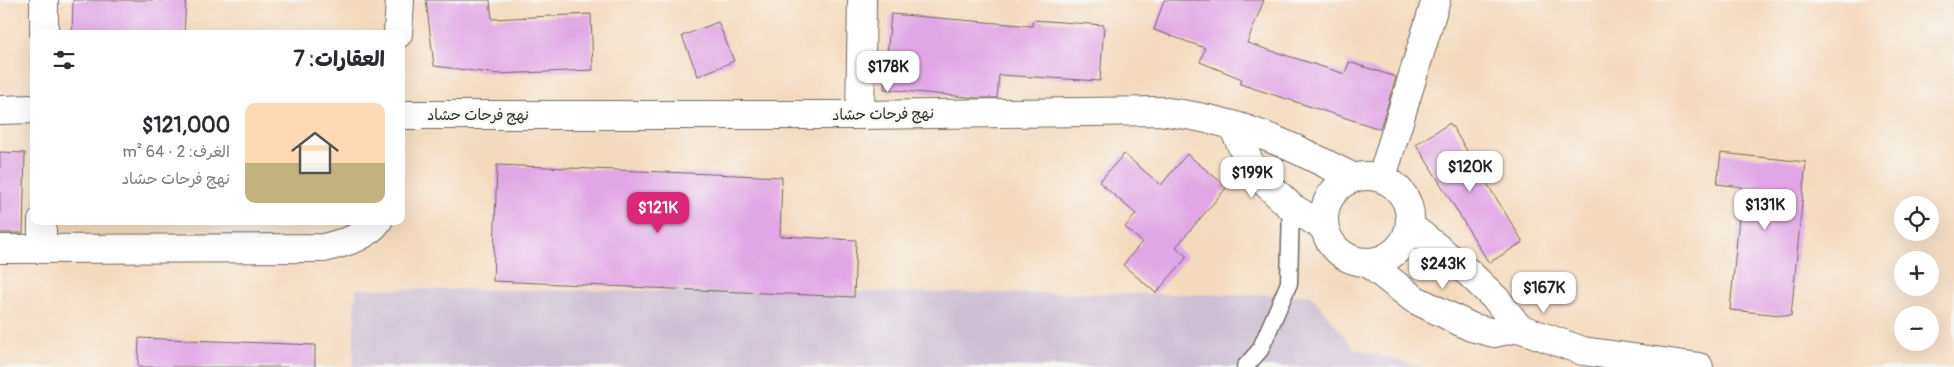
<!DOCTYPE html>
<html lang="ar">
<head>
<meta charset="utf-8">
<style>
	:root { --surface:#fff; --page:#f7f7f7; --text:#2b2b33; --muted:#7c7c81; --line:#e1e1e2; --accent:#db2777 }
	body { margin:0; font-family:Pangolin,"Playpen Sans Arabic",sans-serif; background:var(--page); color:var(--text); direction:rtl; height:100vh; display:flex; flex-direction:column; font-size:19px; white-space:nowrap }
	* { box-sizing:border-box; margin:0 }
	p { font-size:16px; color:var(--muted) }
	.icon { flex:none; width:28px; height:28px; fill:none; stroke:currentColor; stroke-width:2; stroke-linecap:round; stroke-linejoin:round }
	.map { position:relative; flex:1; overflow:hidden; direction:ltr }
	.side { position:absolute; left:30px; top:30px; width:375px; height:195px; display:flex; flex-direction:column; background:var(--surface); border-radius:10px; box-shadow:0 5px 20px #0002; direction:rtl }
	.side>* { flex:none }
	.controls { position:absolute; left:1894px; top:196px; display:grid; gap:10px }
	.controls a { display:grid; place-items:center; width:45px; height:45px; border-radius:50%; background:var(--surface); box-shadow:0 5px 20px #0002; font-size:25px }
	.price { position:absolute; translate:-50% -42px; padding:0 11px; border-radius:10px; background:#fff; color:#222; font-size:16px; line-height:32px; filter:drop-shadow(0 1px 2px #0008) }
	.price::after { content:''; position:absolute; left:50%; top:30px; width:15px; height:11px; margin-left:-8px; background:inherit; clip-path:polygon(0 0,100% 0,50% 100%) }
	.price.active { background:var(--accent); color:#fff }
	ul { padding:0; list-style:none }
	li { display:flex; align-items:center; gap:15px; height:125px; padding:0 20px }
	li+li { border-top:1px solid var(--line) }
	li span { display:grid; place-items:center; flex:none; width:140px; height:100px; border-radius:10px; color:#555 }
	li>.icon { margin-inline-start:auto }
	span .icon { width:60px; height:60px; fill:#fffc; stroke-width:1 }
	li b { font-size:21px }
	h2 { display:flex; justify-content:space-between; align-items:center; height:60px; padding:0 20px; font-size:21px }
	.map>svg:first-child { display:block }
	.industrial { fill:#cdbed3 }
	.building { fill:#e1a6e5 }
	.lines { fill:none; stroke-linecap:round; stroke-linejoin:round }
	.lane-casing { stroke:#71685e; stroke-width:19 }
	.street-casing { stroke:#71685e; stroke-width:30 }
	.lane { stroke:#fff; stroke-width:16 }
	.street { stroke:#fff; stroke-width:28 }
	.labels { text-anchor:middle; stroke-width:5; stroke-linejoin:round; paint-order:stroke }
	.street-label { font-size:15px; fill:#2b2b2b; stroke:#f6f6f2 }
</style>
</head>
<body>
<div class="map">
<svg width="1954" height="367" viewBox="0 0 1954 367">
	<rect width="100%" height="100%" fill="#f6f6f2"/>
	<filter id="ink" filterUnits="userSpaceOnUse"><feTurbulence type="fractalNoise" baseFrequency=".02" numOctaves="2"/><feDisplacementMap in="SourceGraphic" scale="10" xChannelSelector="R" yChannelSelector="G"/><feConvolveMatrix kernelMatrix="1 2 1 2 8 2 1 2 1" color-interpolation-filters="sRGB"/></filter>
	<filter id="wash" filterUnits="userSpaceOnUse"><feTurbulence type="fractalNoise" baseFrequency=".0096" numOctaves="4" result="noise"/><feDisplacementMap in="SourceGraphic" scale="20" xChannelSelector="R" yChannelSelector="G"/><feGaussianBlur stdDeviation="1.12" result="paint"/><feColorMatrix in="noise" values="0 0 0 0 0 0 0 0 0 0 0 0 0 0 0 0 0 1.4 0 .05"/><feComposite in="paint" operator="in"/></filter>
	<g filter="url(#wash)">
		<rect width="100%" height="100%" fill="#f4dabd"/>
		<path class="industrial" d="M 356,289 L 1311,295 L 1355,349 L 1424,367 L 353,367 Z"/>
		<g id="blocks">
			<g class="building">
				<path d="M 73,0 L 186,0 L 184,34 L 72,34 Z"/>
				<path d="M 426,0 L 490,0 L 492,19 L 591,14 L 593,70 L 498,74 L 434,66 Z"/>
				<path d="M 1164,0 L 1264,0 L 1247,43 L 1345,74 L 1349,62 L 1396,77 L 1380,129 L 1240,84 L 1242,79 L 1200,62 L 1205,48 L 1154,30 Z"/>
				<path d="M 891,14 L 1032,26 L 1033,20 L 1104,25 L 1100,81 L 999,75 L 997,98 L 977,98 L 884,89 Z"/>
				<path d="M 718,22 L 734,61 L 698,76 L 682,36 Z"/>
				<path d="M 1450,123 L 1523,242 L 1489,263 L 1416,144 Z"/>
				<path d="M 0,152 L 25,153 L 23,233 L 0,233 Z"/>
				<path d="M 1721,153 L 1806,162 L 1791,316 L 1730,310 L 1742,187 L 1717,184 Z"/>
				<path d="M 1124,154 L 1161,185 L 1187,154 L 1227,187 L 1176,247 L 1187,257 L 1156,293 L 1123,265 L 1142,242 L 1125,227 L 1136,214 L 1099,182 Z"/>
				<path d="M 497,165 L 782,177 L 780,236 L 856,240 L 854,297 L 493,281 Z"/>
				<path d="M 139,338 L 315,345 L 315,367 L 138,367 Z"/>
			</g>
		</g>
	</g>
	<g filter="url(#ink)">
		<use href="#blocks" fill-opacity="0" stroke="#71685e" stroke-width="1"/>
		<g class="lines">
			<defs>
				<path id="lane" d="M 1245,367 L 1260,350 L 1289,283 L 1291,207"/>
				<g id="street">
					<path d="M 44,34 L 44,0"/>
					<path d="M 398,34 L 400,0"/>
					<path d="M 0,110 L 34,109"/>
					<path d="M 401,115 L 860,115 L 1160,111 C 1184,114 1208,118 1232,125 C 1274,137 1313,157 1352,177"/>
					<path d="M 860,115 L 862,0"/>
					<path d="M 1232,125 L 1254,172 L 1291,207 L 1324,227"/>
					<circle cx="1367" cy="219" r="43"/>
					<path d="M 1382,177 L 1436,0"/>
					<path d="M 1410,226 L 1469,273 L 1497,300 L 1519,328 L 1583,351 L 1699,367"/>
					<path d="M 42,248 L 42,221"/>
					<path d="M 0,249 L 324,248 C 345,242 364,239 378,221"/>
					<path d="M 1368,263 L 1414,299 L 1471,327 L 1494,333 L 1519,328"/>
				</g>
			</defs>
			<use href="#lane" class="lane-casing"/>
			<use href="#street" class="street-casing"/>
			<use href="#lane" class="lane"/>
			<use href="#street" class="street"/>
		</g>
	</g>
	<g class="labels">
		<g class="street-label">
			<text transform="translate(883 114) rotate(-1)" y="5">نهج فرحات حشاد</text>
			<text x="478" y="120">نهج فرحات حشاد</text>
		</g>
	</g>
</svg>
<div class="controls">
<a><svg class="icon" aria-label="locate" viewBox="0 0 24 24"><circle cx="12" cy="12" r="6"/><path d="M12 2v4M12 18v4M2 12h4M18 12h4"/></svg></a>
<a>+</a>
<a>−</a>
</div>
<b class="price" style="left:888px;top:93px">$178K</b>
<b class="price" style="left:1470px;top:193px">$120K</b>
<b class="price" style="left:1252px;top:199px">$199K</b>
<b class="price" style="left:1765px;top:231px">$131K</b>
<b class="price active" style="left:658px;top:234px">$121K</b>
<b class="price" style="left:1443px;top:290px">$243K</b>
<b class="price" style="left:1544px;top:314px">$167K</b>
<section class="side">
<h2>العقارات: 7<svg class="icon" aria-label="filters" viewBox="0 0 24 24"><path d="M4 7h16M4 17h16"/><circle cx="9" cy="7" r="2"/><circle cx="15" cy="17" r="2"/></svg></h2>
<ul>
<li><span style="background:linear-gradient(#ffd9b3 60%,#c2b280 0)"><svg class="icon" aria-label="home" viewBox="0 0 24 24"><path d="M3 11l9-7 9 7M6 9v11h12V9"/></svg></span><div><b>$121,000</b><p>الغرف: 2 · 64 m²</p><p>نهج فرحات حشاد</p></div></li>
</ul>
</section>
</div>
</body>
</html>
